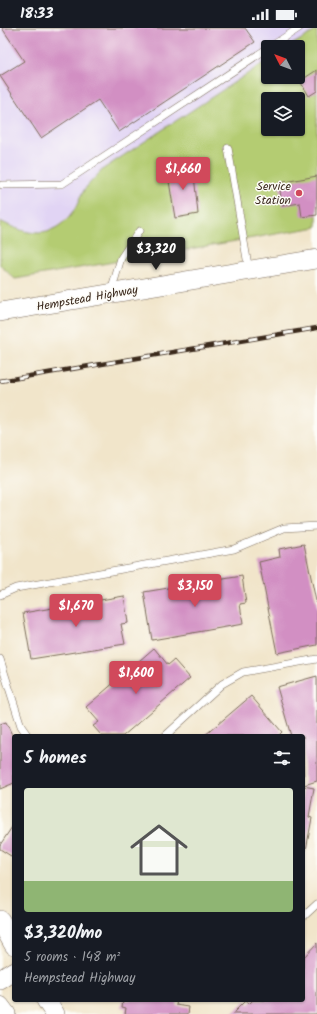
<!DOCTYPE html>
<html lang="en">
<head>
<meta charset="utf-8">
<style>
	:root { --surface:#171b24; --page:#242831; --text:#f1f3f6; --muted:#9ea1a6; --accent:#d1495b }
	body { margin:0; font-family:Kalam,sans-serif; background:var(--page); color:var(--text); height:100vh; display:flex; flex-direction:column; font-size:15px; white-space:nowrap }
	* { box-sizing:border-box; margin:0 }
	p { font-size:13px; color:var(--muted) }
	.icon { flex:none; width:22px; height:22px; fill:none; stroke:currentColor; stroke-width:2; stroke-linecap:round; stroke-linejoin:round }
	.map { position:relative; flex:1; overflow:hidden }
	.sheet { position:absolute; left:12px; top:706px; width:293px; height:268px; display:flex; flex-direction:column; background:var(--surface); border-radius:4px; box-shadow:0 1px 3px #0004 }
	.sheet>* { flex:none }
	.needle { width:26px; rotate:312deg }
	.buttons { position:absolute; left:261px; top:12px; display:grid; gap:8px }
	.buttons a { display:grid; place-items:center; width:44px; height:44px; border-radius:4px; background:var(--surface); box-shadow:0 1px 3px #0004; font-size:20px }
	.price { position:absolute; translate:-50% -34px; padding:0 9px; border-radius:4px; background:var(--accent); color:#fff; font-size:13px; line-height:26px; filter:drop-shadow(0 1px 2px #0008) }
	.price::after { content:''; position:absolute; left:50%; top:24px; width:12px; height:9px; margin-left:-6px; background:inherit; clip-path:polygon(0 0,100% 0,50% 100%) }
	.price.active { background:#222; color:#fff }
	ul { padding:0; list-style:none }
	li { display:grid; align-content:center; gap:8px; height:212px; padding:0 12px }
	li span { display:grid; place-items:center; height:124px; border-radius:4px; color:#555 }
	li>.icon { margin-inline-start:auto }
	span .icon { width:72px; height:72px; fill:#fffc; stroke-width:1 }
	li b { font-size:17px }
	h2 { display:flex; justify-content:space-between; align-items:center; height:48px; padding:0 12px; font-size:17px }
	.status { display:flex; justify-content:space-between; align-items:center; height:28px; padding:0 20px; background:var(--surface); direction:ltr }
	.status svg { height:11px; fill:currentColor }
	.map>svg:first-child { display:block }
	.built { fill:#e1d4f4 }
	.green { fill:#b4cc72; stroke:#787b48; fill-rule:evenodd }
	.building { fill:#d28fc3 }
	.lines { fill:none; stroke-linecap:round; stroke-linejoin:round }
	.lane-casing { stroke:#7b6b5a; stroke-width:8 }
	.secondary-casing { stroke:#7b6b5a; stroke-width:20 }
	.lane { stroke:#fff; stroke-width:7 }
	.secondary { stroke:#fff; stroke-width:19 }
	.rail-casing { stroke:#3b2a1e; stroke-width:4.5 }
	.rail { stroke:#fdfcf7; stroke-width:3; stroke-dasharray:9; stroke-linecap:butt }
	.poi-dot { fill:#d1495b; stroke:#fdfcf7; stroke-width:1.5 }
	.labels { text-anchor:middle; stroke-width:3; stroke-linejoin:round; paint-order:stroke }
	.poi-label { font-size:12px; fill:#3b2a1e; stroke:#fdfcf7; text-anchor:end }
	.street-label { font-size:12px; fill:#3b2a1e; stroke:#fdfcf7 }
</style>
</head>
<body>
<div class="status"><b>18:33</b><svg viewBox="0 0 49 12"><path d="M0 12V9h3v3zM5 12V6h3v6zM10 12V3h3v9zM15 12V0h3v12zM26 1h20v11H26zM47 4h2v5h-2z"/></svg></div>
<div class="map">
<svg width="317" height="986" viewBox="0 0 317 986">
	<rect width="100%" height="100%" fill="#fdfcf7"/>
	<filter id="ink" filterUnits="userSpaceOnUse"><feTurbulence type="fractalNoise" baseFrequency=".025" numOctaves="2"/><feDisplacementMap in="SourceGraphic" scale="8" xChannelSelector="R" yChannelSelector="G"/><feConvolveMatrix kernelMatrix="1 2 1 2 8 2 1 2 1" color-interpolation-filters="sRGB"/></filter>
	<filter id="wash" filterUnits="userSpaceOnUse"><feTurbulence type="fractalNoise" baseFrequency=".012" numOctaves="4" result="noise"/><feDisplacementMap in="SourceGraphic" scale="16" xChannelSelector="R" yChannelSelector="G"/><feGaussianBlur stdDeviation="0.9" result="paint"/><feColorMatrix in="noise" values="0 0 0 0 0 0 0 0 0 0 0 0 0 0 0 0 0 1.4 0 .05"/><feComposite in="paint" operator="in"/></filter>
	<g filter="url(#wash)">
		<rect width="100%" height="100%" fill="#f1e5ca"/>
		<path class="built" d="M 0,0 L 317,0 L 317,2 L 288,19 L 268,19 L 268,32 L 103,141 L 84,162 L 73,184 L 64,194 L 54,202 L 36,206 L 24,204 L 0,193 Z"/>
		<path class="green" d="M 317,2 L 317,199 L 15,251 L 0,237 L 0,193 C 27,207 53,214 73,184 C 78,177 80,168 84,162 C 90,154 97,148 103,141 L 268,32 L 268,49 L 298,49 L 298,19 L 288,19 ZM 268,71 L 298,71 L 298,101 L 268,101 Z"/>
		<g id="blocks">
			<g class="building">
				<path d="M 2,0 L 245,0 L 255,14 L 119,104 L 98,72 L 41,110 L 0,48 L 24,33 Z"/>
				<path d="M 317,42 L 317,63 L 309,68 L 300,53 Z"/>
				<path d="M 193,137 L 198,186 L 175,190 L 167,141 Z"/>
				<path d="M 317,148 L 317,187 L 302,189 L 300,175 L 282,178 L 279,155 Z"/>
				<path d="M 304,516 L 317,578 L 317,617 L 277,625 L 259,534 L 280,529 L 279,521 Z"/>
				<path d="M 242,548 L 246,575 L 240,576 L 243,596 L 152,612 L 144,564 Z"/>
				<path d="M 124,568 L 128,595 L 121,596 L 125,616 L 31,631 L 23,585 Z"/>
				<path d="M 154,620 L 168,637 L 174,632 L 190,650 L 123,708 L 102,708 L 93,698 L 99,694 L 86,679 Z"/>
				<path d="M 317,648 L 317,753 L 304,757 L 303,708 L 291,708 L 277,659 Z"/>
				<path d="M 251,668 L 282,704 L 278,708 L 204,708 Z"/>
				<path d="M 6,694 L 14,711 L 14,755 L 0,761 L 0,696 Z"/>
				<path d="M 303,758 L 314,760 L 309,789 L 312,790 L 306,822 L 303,821 Z"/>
				<path d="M 14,796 L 14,830 L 0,821 L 0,817 Z"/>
				<path d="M 317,915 L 317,986 L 232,986 L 245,973 L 249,976 L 253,972 L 303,972 L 303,930 Z"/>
				<path d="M 123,972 L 177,972 L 176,977 L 189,979 L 188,986 L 125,986 L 126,980 L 122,979 Z"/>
			</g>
		</g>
	</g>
	<g filter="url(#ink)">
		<use href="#blocks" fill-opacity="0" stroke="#7b6b5a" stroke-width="1"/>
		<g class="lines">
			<defs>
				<g id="lane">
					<path d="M 270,19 L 299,0"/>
					<path d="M 228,120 L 249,243"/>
					<path d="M 2,157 L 62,156 L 268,20"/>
					<path d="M 111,264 L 121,230 L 139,203"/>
					<path d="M 0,567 L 16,560 L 234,521 L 284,500 L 317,498"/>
					<path d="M 0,631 L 21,698 L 28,708"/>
					<path d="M 165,708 L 222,656 L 243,644 L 317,631"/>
					<path d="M 303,889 L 317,876"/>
				</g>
				<g id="secondary">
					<path d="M 0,284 L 317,231"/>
					<path d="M 0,892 L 14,917"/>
					<path d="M 0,952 L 14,943"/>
					<path d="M 46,972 L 55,986"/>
					<path d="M 0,978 L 6,986"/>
				</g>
			</defs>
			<use href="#lane" class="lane-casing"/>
			<use href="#secondary" class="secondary-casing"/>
			<use href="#lane" class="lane"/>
			<use href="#secondary" class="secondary"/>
			<defs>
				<path id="rail" d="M 0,353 L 317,300"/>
			</defs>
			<use href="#rail" class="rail-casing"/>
			<use href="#rail" class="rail"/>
		</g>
	</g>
	<circle class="poi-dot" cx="299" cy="165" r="4"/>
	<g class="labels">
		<g class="poi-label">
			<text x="291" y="162">Service<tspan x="291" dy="14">Station</tspan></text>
		</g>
		<g class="street-label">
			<text transform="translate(87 270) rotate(-10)" y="4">Hempstead Highway</text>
		</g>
	</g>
</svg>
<div class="buttons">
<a><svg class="needle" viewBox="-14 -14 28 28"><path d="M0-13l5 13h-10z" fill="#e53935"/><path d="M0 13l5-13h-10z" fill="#9ea1a6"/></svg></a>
<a><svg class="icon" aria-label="layers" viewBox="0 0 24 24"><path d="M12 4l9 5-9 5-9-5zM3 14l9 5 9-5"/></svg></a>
</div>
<b class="price" style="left:183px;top:163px">$1,660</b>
<b class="price active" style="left:156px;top:243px">$3,320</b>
<b class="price" style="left:195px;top:580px">$3,150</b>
<b class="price" style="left:76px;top:600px">$1,670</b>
<b class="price" style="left:136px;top:667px">$1,600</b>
<section class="sheet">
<h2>5 homes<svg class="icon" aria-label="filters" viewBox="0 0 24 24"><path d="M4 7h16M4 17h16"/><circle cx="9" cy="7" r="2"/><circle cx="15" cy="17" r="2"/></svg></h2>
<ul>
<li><span style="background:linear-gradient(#dfe7d0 75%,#8fb573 0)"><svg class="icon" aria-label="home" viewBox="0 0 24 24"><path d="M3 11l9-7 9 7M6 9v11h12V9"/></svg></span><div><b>$3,320/mo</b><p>5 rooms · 148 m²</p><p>Hempstead Highway</p></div></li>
</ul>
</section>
</div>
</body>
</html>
